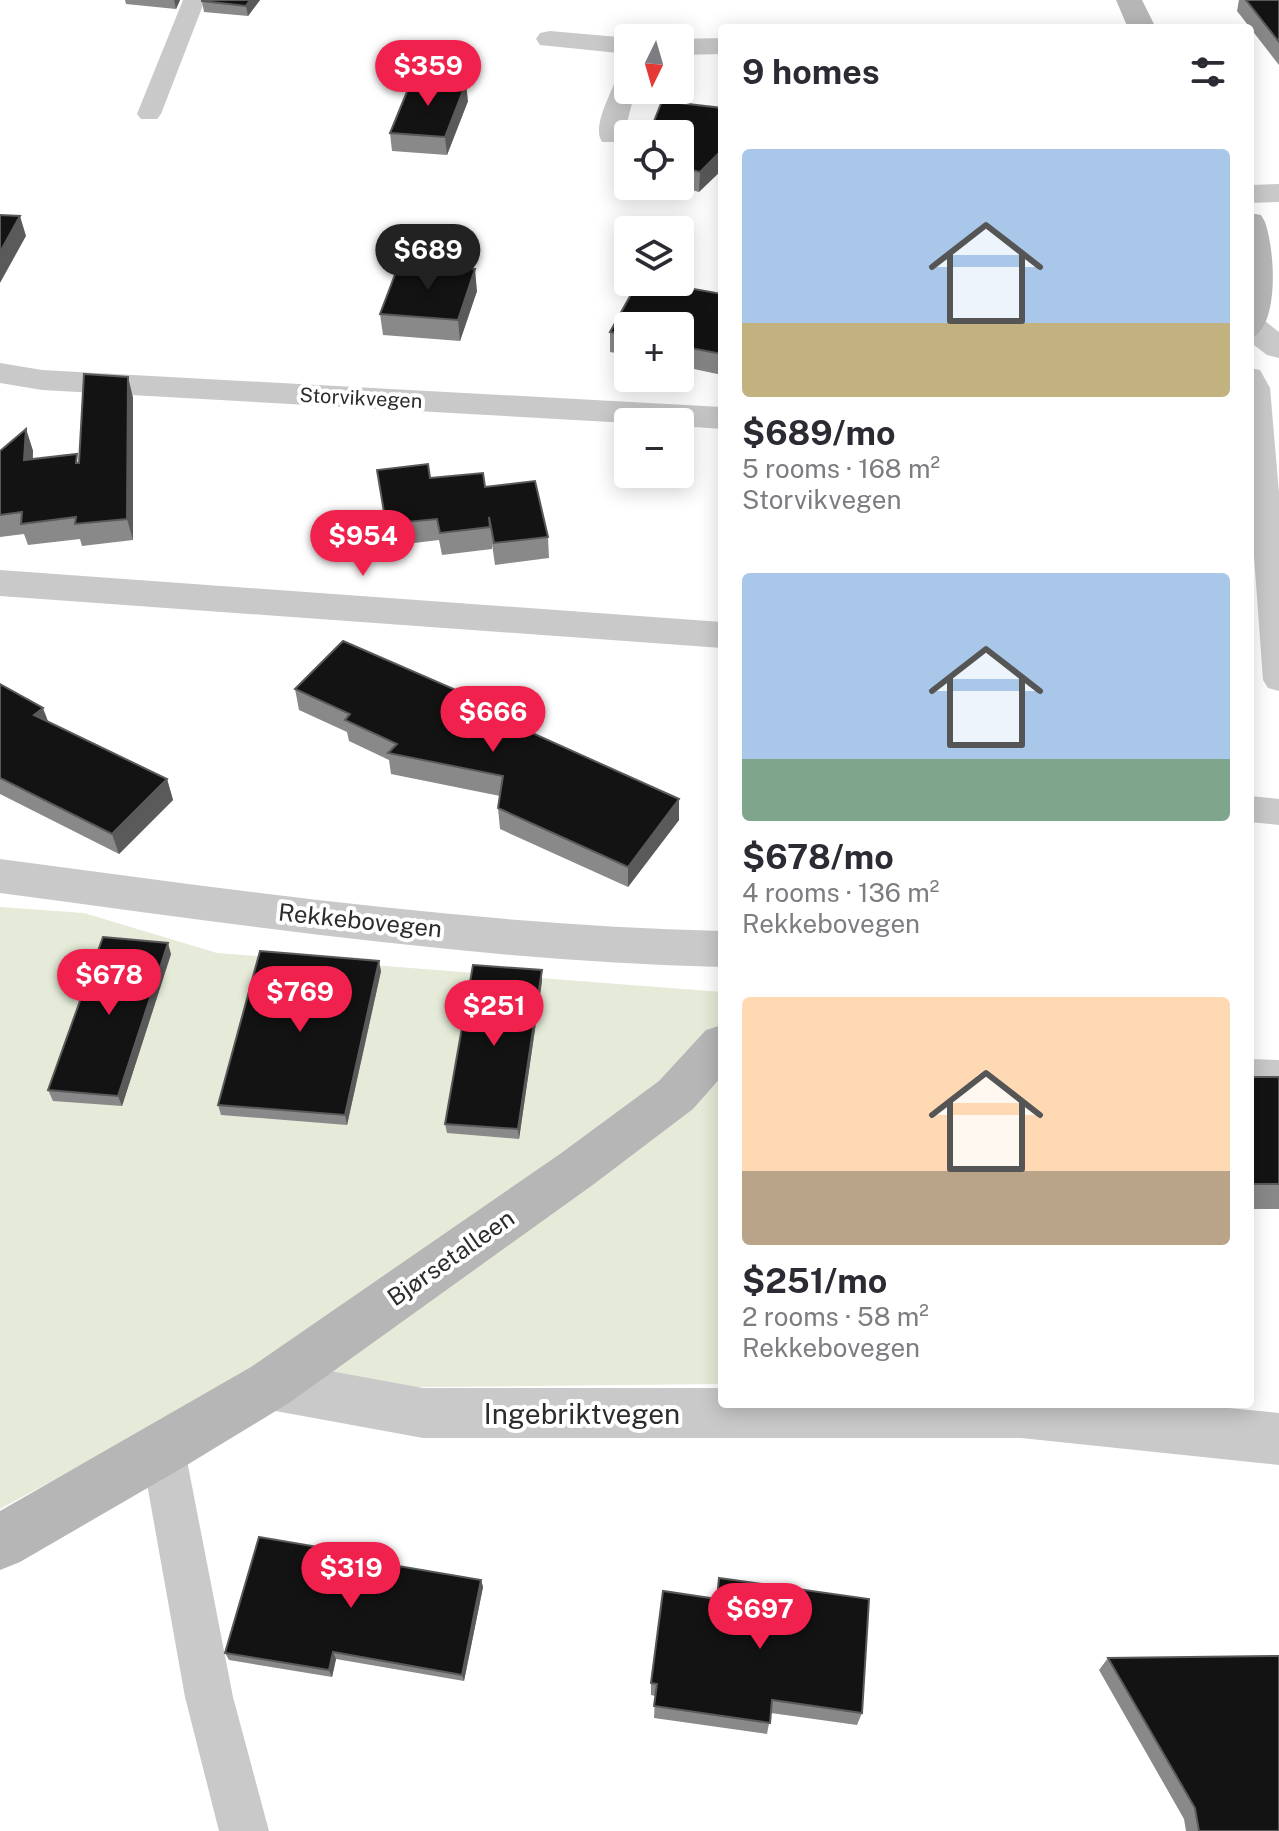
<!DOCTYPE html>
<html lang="en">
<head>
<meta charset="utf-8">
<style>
	:root { --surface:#fff; --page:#f2f2f3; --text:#2b2b33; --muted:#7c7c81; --accent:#f1214d }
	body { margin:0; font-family:"Public Sans",sans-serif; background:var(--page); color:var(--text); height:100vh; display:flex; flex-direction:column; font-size:30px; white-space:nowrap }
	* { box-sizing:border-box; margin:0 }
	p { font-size:26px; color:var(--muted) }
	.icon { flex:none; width:44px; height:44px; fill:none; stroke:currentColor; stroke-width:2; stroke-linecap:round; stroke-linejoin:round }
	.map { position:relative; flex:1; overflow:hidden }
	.sheet { position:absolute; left:718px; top:24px; width:536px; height:1384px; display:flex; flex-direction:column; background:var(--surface); border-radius:8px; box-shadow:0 4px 20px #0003 }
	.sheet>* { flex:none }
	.needle { width:52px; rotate:185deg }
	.buttons { position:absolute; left:614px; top:24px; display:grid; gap:16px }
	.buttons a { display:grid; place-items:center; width:80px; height:80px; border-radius:8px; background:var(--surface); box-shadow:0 4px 20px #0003; font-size:40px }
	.price { position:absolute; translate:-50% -68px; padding:0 18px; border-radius:28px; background:var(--accent); color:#fff; font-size:26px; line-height:52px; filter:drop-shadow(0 2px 4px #0008) }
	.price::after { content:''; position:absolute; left:50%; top:48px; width:24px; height:18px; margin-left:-12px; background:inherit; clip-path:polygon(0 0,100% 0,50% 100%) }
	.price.on { background:#222; color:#fff }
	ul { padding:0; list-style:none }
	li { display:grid; align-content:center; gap:16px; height:424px; padding:0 24px }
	li span { display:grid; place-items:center; height:248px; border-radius:8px; color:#555 }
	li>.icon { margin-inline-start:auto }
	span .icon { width:144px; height:144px; fill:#fffc; stroke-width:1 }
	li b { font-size:34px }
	h2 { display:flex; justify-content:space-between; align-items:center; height:96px; padding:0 24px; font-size:34px }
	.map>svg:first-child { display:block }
	.green { fill:#e5ebd8 }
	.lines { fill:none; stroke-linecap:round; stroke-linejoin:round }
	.lane { fill:#c9c9c9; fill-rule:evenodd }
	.street { fill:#c9c9c9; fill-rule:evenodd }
	.secondary { fill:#b6b6b6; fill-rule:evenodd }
	.wall { fill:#898989 }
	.shaded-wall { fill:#5a5a5a }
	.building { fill:#131313; stroke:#5a5a5a; stroke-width:2 }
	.labels { text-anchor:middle; stroke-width:8; stroke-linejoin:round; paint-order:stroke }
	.far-street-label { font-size:20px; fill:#2c2c2c; stroke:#fff }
	.street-label { font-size:24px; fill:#2c2c2c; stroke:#fff }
	.near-street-label { font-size:28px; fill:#2c2c2c; stroke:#fff }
</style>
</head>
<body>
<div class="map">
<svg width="1279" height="1831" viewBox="0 0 1279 1831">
	<rect width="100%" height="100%" fill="#fff"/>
	<path class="green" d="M 0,907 L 84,913 L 217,953 L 722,992 L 722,1384 L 332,1388 L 199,1401 L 0,1509 Z"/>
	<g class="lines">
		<g class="lane">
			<path d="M 183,0 L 205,0 L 161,114 L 157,119 L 141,119 L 137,114 Z"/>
			<path d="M 628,72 L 628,90 L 636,90 C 631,104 626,132 620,142 L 602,142 C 592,126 610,96 616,79 L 620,74 Z"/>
			<path d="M 1250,368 L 1260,370 L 1270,388 L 1279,493 L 1279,691 L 1268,688 L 1263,680 L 1250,500 Z"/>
			<path d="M 1250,796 L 1279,799 L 1279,825 L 1250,822 Z"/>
			<path d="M 1250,1059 L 1279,1060 L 1279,1092 L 1250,1091 Z"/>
			<path d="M 163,1429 L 179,1435 L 185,1450 L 233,1697 L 269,1831 L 219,1831 L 185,1697 L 141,1450 L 147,1435 Z"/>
		</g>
		<g class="street">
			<path d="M 550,31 L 629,38 L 628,54 L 540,45 L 536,39 L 540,33 Z"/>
			<path d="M 722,38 L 722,54 L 680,55 L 680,39 Z"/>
			<path d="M 1279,184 L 1279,202 L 1250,203 L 1250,185 Z"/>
			<path d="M 1250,319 L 1265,321 L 1279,332 L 1279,358 L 1267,355 L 1250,342 Z"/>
			<path d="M 0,363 L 42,370 L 722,407 L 722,429 L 680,426 L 680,422 L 628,423 L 42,390 L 0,383 Z"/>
			<path d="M 0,570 L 722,622 L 722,648 L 0,596 Z"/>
			<path d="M 0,859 C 240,891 480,925 722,931 L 722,967 C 480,961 240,925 0,893 Z"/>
			<path d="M 270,1360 L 423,1388 L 722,1388 L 722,1404 L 1188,1404 L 1279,1413 L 1279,1465 L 1021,1438 L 423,1438 L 270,1410 L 251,1403 L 244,1385 L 251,1367 Z"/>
		</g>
		<g class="secondary">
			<path d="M 1116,0 L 1142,0 L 1156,28 L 1128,28 Z"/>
			<path d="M 1250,213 L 1261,215 L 1265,222 C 1276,255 1279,327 1250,339 Z"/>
			<path d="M 722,1025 L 722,1076 L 693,1109 L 594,1184 L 289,1403 L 182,1468 L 20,1562 L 0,1570 L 0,1511 L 251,1367 L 560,1154 L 659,1081 L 706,1030 Z"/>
		</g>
	</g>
	<g class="wall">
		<path d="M 125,0 L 180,0 L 176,9 L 126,4 Z"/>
		<path d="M 260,0 L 248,16 L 204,12 L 202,1 Z"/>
		<path d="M 1239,0 L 1279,0 L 1279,65 L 1237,11 Z"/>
		<path d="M 468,101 L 447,155 L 392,151 L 390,133 Z"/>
		<path d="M 722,108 L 699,192 L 677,186 L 680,186 L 680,134 Z"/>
		<path d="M 477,291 L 460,341 L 383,335 L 380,314 Z"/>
		<path d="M 722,294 L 722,375 L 680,366 L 680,326 L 628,326 L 628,355 L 610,352 L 610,332 Z"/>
		<path d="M 128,377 L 133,398 L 133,540 L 82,546 L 80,539 L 28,545 L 24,534 L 0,537 L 0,451 L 26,429 L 33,451 L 33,459 L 79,462 Z"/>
		<path d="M 377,470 L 485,487 L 548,537 L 549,558 L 495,565 L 492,544 L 492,549 L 442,555 L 439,540 L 389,546 Z"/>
		<path d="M 0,684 L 48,722 L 167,779 L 173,800 L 119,854 L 0,794 Z"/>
		<path d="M 295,689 L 457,700 L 679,820 L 628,887 L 500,829 L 498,808 L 500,796 L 391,774 L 389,760 L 349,741 L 347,732 L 299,710 Z"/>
		<path d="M 171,954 L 122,1106 L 53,1101 L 48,1090 Z"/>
		<path d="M 542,970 L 542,981 L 519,1139 L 447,1133 L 445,1124 Z"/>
		<path d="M 381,971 L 347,1125 L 221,1115 L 218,1105 Z"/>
		<rect x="1250" y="1077" width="29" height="132"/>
		<path d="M 359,1554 L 360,1560 L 481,1580 L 483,1587 L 464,1681 L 336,1659 L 332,1677 L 229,1660 L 225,1653 Z"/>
		<path d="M 1108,1658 L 1279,1831 L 1186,1831 L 1184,1819 L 1099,1670 Z"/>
		<path d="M 651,1683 L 862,1713 L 857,1725 L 771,1713 L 767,1734 L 654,1718 L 655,1696 L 651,1695 Z"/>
	</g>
	<g class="shaded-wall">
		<path d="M 174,0 L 180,0 L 176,9 Z"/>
		<path d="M 250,0 L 260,0 L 248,16 L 246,6 Z"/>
		<path d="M 466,83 L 468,101 L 447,155 L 445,137 Z"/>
		<path d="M 722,150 L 722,170 L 699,192 L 700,172 Z"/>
		<path d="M 20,216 L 26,236 L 0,283 L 0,252 Z"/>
		<path d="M 475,269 L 477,291 L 460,341 L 458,320 Z"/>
		<path d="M 128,377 L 133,398 L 133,540 L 127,519 Z"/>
		<path d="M 26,429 L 33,451 L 31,482 L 24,460 Z"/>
		<path d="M 456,690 L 458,711 L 450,696 Z"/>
		<path d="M 43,708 L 51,729 L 34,715 Z"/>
		<path d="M 167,779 L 173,800 L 119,854 L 112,834 Z"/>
		<path d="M 679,799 L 679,820 L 628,887 L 628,867 Z"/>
		<path d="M 168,943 L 171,954 L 122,1106 L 118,1096 Z"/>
		<path d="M 379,961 L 381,971 L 347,1125 L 345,1115 Z"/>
		<path d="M 542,970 L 542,981 L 519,1139 L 518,1129 Z"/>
		<path d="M 481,1580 L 483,1587 L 464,1681 L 462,1675 Z"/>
		<path d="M 333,1652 L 336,1659 L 332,1677 L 329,1670 Z"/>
	</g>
	<g class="building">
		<path d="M 202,0 L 250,0 L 246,6 L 202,1 Z"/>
		<path d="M 1246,0 L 1279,0 L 1279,42 Z"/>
		<path d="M 413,77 L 466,83 L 445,137 L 390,133 Z"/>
		<path d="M 662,101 L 722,108 L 722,150 L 700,172 L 680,167 L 680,134 L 649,134 Z"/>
		<path d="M 0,215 L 20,216 L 0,252 Z"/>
		<path d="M 399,264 L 475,269 L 458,320 L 380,314 Z"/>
		<path d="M 638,282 L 655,282 L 722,294 L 722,354 L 680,346 L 680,326 L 628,326 L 628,335 L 610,332 Z"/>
		<path d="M 84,374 L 128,377 L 127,519 L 75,524 L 76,517 L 21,524 L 22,512 L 0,515 L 0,451 L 26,429 L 24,460 L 77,454 L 76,463 L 79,463 Z"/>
		<path d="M 428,464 L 430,478 L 483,473 L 485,487 L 535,481 L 548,537 L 494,543 L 489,517 L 490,527 L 440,533 L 437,519 L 386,524 L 377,470 Z"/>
		<path d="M 343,641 L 456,690 L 450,696 L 679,799 L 628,867 L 498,808 L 503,776 L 388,753 L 397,744 L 345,720 L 350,714 L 295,689 Z"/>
		<path d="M 0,684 L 43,708 L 34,715 L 167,779 L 112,834 L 0,778 Z"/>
		<path d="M 103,937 L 168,943 L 118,1096 L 48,1090 Z"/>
		<path d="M 260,951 L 379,961 L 345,1115 L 218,1105 Z"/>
		<path d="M 473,965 L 542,970 L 518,1129 L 445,1124 Z"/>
		<rect x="1250" y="1077" width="29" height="107"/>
		<path d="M 259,1537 L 359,1554 L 357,1559 L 481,1580 L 462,1675 L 333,1652 L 329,1670 L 225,1653 Z"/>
		<path d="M 719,1578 L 869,1599 L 862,1713 L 772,1700 L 770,1723 L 654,1706 L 657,1684 L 651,1683 L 663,1591 L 717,1599 Z"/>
		<path d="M 1279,1656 L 1279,1831 L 1199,1831 L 1195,1808 L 1108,1658 Z"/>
	</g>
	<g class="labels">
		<g class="far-street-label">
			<text transform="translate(361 398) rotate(3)" y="7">Storvikvegen</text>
		</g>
		<g class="street-label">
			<text transform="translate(360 921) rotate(6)" y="8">Rekkebovegen</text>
			<text transform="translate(451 1258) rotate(-35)" y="8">Bjørsetalleen</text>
		</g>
		<g class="near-street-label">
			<text x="582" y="1424">Ingebriktvegen</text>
		</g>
	</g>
</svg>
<div class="buttons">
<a><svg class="needle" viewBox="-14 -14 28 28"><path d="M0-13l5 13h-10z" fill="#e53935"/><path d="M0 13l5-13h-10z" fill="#7c7c81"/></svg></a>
<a><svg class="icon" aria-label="locate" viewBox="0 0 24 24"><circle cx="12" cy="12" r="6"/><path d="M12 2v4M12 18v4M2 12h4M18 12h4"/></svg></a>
<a><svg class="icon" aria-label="layers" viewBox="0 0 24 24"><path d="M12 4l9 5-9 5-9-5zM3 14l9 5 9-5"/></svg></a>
<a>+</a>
<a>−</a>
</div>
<b class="price" style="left:428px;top:108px">$359</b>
<b class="price on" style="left:428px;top:292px">$689</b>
<b class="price" style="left:363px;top:578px">$954</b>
<b class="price" style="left:493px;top:754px">$666</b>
<b class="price" style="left:109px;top:1017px">$678</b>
<b class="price" style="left:300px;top:1034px">$769</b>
<b class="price" style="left:494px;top:1048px">$251</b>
<b class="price" style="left:351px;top:1610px">$319</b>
<b class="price" style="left:760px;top:1651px">$697</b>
<section class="sheet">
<h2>9 homes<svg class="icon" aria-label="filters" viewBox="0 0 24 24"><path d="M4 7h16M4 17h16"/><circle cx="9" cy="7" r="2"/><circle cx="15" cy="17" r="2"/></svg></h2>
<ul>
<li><span style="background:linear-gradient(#a9c7e8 70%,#c2b280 0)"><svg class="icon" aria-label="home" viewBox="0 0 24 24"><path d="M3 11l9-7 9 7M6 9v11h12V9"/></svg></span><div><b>$689/mo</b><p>5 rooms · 168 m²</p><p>Storvikvegen</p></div></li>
<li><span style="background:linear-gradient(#a9c7e8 75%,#7fa58c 0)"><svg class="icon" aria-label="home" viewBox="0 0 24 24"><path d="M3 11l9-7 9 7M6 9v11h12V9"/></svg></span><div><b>$678/mo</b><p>4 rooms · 136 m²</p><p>Rekkebovegen</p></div></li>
<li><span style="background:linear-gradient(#ffd9b3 70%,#b9a48a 0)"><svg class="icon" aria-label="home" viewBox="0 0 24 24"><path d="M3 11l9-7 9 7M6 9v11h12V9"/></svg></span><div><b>$251/mo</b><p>2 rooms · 58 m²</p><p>Rekkebovegen</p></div></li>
</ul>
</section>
</div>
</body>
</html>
